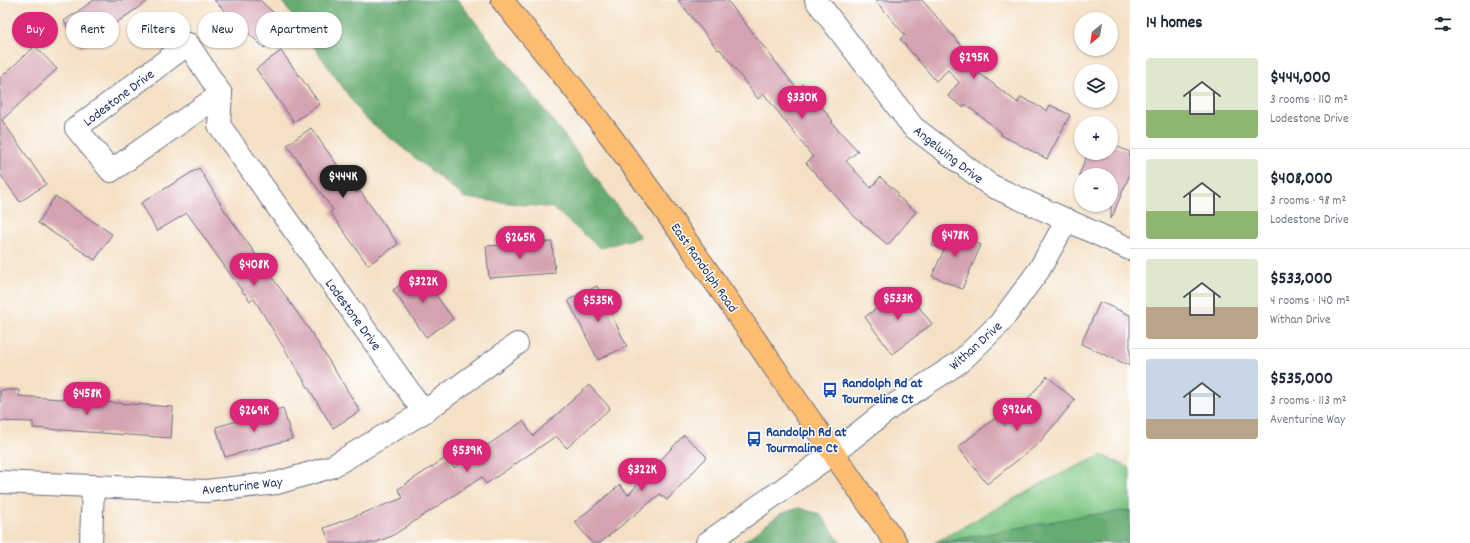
<!DOCTYPE html>
<html lang="en">
<head>
<meta charset="utf-8">
<style>
	:root { --surface:#fff; --page:#f6f6f7; --text:#1f2937; --muted:#747a83; --line:#e0e1e3; --accent:#db2777 }
	body { margin:0; font-family:Dekko,sans-serif; background:var(--page); color:var(--text); height:100vh; display:flex; flex-direction:column; font-size:15px; white-space:nowrap }
	* { box-sizing:border-box; margin:0 }
	p { font-size:13px; color:var(--muted) }
	.icon { flex:none; width:22px; height:22px; fill:none; stroke:currentColor; stroke-width:2; stroke-linecap:round; stroke-linejoin:round }
	.map { position:relative; flex:1; overflow:hidden }
	.side { display:flex; flex-direction:column; background:var(--surface); width:340px }
	.side>* { flex:none }
	.hud { position:absolute; left:12px; top:12px; width:380px; height:36px; display:flex; gap:8px }
	.needle { width:26px; rotate:210deg }
	.buttons { position:absolute; left:1074px; top:12px; display:grid; gap:8px }
	.buttons a { display:grid; place-items:center; width:44px; height:44px; border-radius:50%; background:var(--surface); box-shadow:0 1px 3px #0004; font-size:20px }
	.price { position:absolute; translate:-50% -34px; padding:0 9px; border-radius:14px; background:var(--accent); color:#fff; font-size:13px; line-height:26px; filter:drop-shadow(0 1px 2px #0008) }
	.price::after { content:''; position:absolute; left:50%; top:24px; width:12px; height:9px; margin-left:-6px; background:inherit; clip-path:polygon(0 0,100% 0,50% 100%) }
	.price.selected { background:#222; color:#fff }
	ul { padding:0; list-style:none }
	li { display:flex; align-items:center; gap:12px; height:100px; padding:0 16px }
	li+li { border-top:1px solid var(--line) }
	li span { display:grid; place-items:center; flex:none; width:112px; height:80px; border-radius:4px; color:#555 }
	li>.icon { margin-inline-start:auto }
	span .icon { width:48px; height:48px; fill:#fffc; stroke-width:1 }
	li b { font-size:17px }
	h2 { display:flex; justify-content:space-between; align-items:center; height:48px; padding:0 16px; font-size:17px }
	.chip { padding:0 14px; border-radius:18px; background:var(--surface); box-shadow:0 1px 3px #0004; font-size:14px; line-height:36px }
	.chip.selected { background:var(--accent); color:#fff }
	main { display:flex; flex:1; min-height:0 }
	.map>svg:first-child { display:block }
	.green { fill:#7ec683; stroke:#4c7a70 }
	.forest { fill:#66ab71; stroke:#406d68 }
	.building { fill:#d4a2b0 }
	.lines { fill:none; stroke-linecap:round; stroke-linejoin:round }
	.minor-casing { stroke:#676d82; stroke-width:24 }
	.primary-casing { stroke:#676d82; stroke-width:24 }
	.minor { stroke:#fff; stroke-width:22 }
	.primary { stroke:#fdbc70; stroke-width:22 }
	.labels { text-anchor:middle; stroke-width:3; stroke-linejoin:round; paint-order:stroke }
	.street-label { font-size:14px; fill:#1b2f5e; stroke:#fff }
	.transit-label { font-size:14px; font-weight:bold; fill:#164399; stroke:#fff; text-anchor:start }
</style>
</head>
<body>
<main>
<div class="map">
<svg width="1130" height="543" viewBox="0 0 1130 543">
	<rect width="100%" height="100%" fill="#fff"/>
	<filter id="ink" filterUnits="userSpaceOnUse"><feTurbulence type="fractalNoise" baseFrequency=".025" numOctaves="2"/><feDisplacementMap in="SourceGraphic" scale="8" xChannelSelector="R" yChannelSelector="G"/><feConvolveMatrix kernelMatrix="1 2 1 2 8 2 1 2 1" color-interpolation-filters="sRGB"/></filter>
	<filter id="wash" filterUnits="userSpaceOnUse"><feTurbulence type="fractalNoise" baseFrequency=".012" numOctaves="4" result="noise"/><feDisplacementMap in="SourceGraphic" scale="16" xChannelSelector="R" yChannelSelector="G"/><feGaussianBlur stdDeviation="0.9" result="paint"/><feColorMatrix in="noise" values="0 0 0 0 0 0 0 0 0 0 0 0 0 0 0 0 0 1.4 0 .05"/><feComposite in="paint" operator="in"/></filter>
	<g filter="url(#wash)">
		<rect width="100%" height="100%" fill="#f4e0c5"/>
		<path class="green" d="M 1102,455 L 1130,468 L 1130,543 L 934,543 L 1050,479 Z"/>
		<g class="forest">
			<path d="M 281,0 L 458,0 L 563,134 L 640,237 L 600,248 L 553,208 L 465,198 L 363,116 Z"/>
			<path d="M 799,508 L 820,514 L 841,543 L 742,543 L 780,514 Z"/>
			<path d="M 1130,510 L 1130,543 L 938,543 L 1081,516 Z"/>
		</g>
		<g id="blocks">
			<g class="building">
				<path d="M 94,0 L 149,0 L 82,47 L 64,21 Z"/>
				<path d="M 214,0 L 260,0 L 286,25 L 264,48 Z"/>
				<path d="M 678,0 L 727,0 L 797,89 L 803,84 L 833,121 L 831,122 L 858,151 L 846,161 L 871,188 L 880,177 L 898,193 L 896,195 L 916,212 L 888,245 L 855,217 L 806,163 L 813,157 L 764,94 L 758,99 L 720,49 L 718,50 Z"/>
				<path d="M 875,0 L 922,0 L 966,51 L 958,57 L 1018,103 L 1021,97 L 1047,111 L 1050,105 L 1070,115 L 1047,159 L 1001,135 L 1002,133 L 965,104 L 963,107 L 948,96 L 959,82 L 948,70 L 936,81 L 900,39 L 905,35 Z"/>
				<path d="M 35,46 L 57,69 L 2,120 L 46,184 L 20,202 L 0,174 L 0,78 Z"/>
				<path d="M 281,51 L 320,104 L 294,122 L 256,69 Z"/>
				<path d="M 311,128 L 357,193 L 360,191 L 398,244 L 368,265 L 330,212 L 333,210 L 287,145 Z"/>
				<path d="M 1111,144 L 1130,152 L 1130,174 L 1111,219 L 1111,175 L 1079,175 L 1088,153 L 1111,153 Z"/>
				<path d="M 199,168 L 225,211 L 313,335 L 360,411 L 333,428 L 254,299 L 250,301 L 245,293 L 244,294 L 187,213 L 157,231 L 141,203 Z"/>
				<path d="M 55,196 L 112,234 L 95,260 L 38,223 Z"/>
				<path d="M 940,227 L 981,245 L 962,289 L 932,276 L 944,250 L 932,245 Z"/>
				<path d="M 552,242 L 555,273 L 489,278 L 486,246 Z"/>
				<path d="M 419,271 L 453,319 L 426,337 L 393,290 Z"/>
				<path d="M 597,286 L 627,346 L 598,360 L 568,300 Z"/>
				<path d="M 904,287 L 932,324 L 892,354 L 865,317 Z"/>
				<path d="M 1100,302 L 1130,315 L 1130,366 L 1081,344 Z"/>
				<path d="M 1047,376 L 1075,400 L 1038,444 L 987,484 L 958,447 L 997,417 L 1005,426 Z"/>
				<path d="M 589,385 L 610,408 L 567,448 L 556,436 L 486,484 L 482,477 L 392,536 L 374,543 L 330,543 L 324,528 L 403,498 L 398,489 L 447,457 L 454,468 L 523,421 L 533,436 Z"/>
				<path d="M 0,390 L 19,390 L 19,396 L 173,407 L 171,438 L 33,428 L 33,422 L 0,421 Z"/>
				<path d="M 283,408 L 292,439 L 225,457 L 216,427 Z"/>
				<path d="M 684,435 L 707,457 L 667,500 L 660,494 L 600,543 L 592,543 L 575,522 L 620,485 L 628,495 Z"/>
			</g>
		</g>
	</g>
	<g filter="url(#ink)">
		<use href="#blocks" fill-opacity="0" stroke="#676d82" stroke-width="1"/>
		<g class="lines">
			<defs>
				<g id="minor">
					<path d="M 816,0 L 913,127 L 990,185 L 1130,249"/>
					<path d="M 188,44 L 221,94 L 111,171 L 76,128 Z"/>
					<path d="M 221,94 L 219,125 L 424,412"/>
					<path d="M 0,482 L 206,491 L 277,483 L 331,467 L 424,412 L 517,344"/>
					<path d="M 91,543 L 93,486"/>
					<path d="M 707,543 L 832,454 L 894,405 L 960,362 L 1000,323 L 1039,270 L 1067,220"/>
				</g>
				<path id="primary" d="M 502,0 C 535,42 571,83 603,126 C 705,262 798,405 896,543"/>
			</defs>
			<use href="#minor" class="minor-casing"/>
			<use href="#primary" class="primary-casing"/>
			<use href="#minor" class="minor"/>
			<use href="#primary" class="primary"/>
		</g>
	</g>
	<defs>
		<symbol id="bus-bare" viewBox="-9 -9 18 18"><path d="M-5-6H5V4H4V6H2V4H-2V6H-4V4H-5ZM-3.5-4V0h7V-4ZM-3.5 1.2v1.5H-2V1.2ZM2 1.2v1.5H3.5V1.2Z" fill="#1a4fb4" stroke="#fff" stroke-width="2.5" paint-order="stroke"/></symbol>
	</defs>
	<g fill-rule="evenodd">
		<use href="#bus-bare" x="819" y="379" width="22" height="22"/>
		<use href="#bus-bare" x="743" y="428" width="22" height="22"/>
	</g>
	<g class="labels">
		<g class="street-label">
			<text transform="translate(118 97) rotate(-37)" y="5">Lodestone Drive</text>
			<text transform="translate(949 154) rotate(38)" y="5">Angelwing Drive</text>
			<text transform="translate(705 267) rotate(55)" y="5">East Randolph Road</text>
			<text transform="translate(354 314) rotate(54)" y="5">Lodestone Drive</text>
			<text transform="translate(975 345) rotate(-42)" y="5">Withan Drive</text>
			<text transform="translate(242 485) rotate(-6)" y="5">Aventurine Way</text>
		</g>
		<g class="transit-label">
			<text x="842" y="387">Randolph Rd at<tspan x="842" dy="16">Tourmeline Ct</tspan></text>
			<text x="766" y="436">Randolph Rd at<tspan x="766" dy="16">Tourmaline Ct</tspan></text>
		</g>
	</g>
</svg>
<div class="buttons">
<a><svg class="needle" viewBox="-14 -14 28 28"><path d="M0-13l5 13h-10z" fill="#e53935"/><path d="M0 13l5-13h-10z" fill="#747a83"/></svg></a>
<a><svg class="icon" aria-label="layers" viewBox="0 0 24 24"><path d="M12 4l9 5-9 5-9-5zM3 14l9 5 9-5"/></svg></a>
<a>+</a>
<a>−</a>
</div>
<b class="price" style="left:974px;top:80px">$295K</b>
<b class="price" style="left:802px;top:120px">$330K</b>
<b class="price selected" style="left:343px;top:199px">$444K</b>
<b class="price" style="left:955px;top:258px">$478K</b>
<b class="price" style="left:520px;top:260px">$265K</b>
<b class="price" style="left:254px;top:287px">$408K</b>
<b class="price" style="left:423px;top:304px">$322K</b>
<b class="price" style="left:898px;top:321px">$533K</b>
<b class="price" style="left:598px;top:323px">$535K</b>
<b class="price" style="left:87px;top:416px">$458K</b>
<b class="price" style="left:1017px;top:432px">$926K</b>
<b class="price" style="left:254px;top:433px">$269K</b>
<b class="price" style="left:467px;top:473px">$539K</b>
<b class="price" style="left:642px;top:492px">$322K</b>
<div class="hud">
<a class="chip selected">Buy</a>
<a class="chip">Rent</a>
<a class="chip">Filters</a>
<a class="chip">New</a>
<a class="chip">Apartment</a>
</div>
</div>
<section class="side">
<h2>14 homes<svg class="icon" aria-label="filters" viewBox="0 0 24 24"><path d="M4 7h16M4 17h16"/><circle cx="9" cy="7" r="2"/><circle cx="15" cy="17" r="2"/></svg></h2>
<ul>
<li><span style="background:linear-gradient(#dfe7d0 65%,#8fb573 0)"><svg class="icon" aria-label="home" viewBox="0 0 24 24"><path d="M3 11l9-7 9 7M6 9v11h12V9"/></svg></span><div><b>$444,000</b><p>3 rooms · 110 m²</p><p>Lodestone Drive</p></div></li>
<li><span style="background:linear-gradient(#dfe7d0 65%,#8fb573 0)"><svg class="icon" aria-label="home" viewBox="0 0 24 24"><path d="M3 11l9-7 9 7M6 9v11h12V9"/></svg></span><div><b>$408,000</b><p>3 rooms · 98 m²</p><p>Lodestone Drive</p></div></li>
<li><span style="background:linear-gradient(#dfe7d0 60%,#b9a48a 0)"><svg class="icon" aria-label="home" viewBox="0 0 24 24"><path d="M3 11l9-7 9 7M6 9v11h12V9"/></svg></span><div><b>$533,000</b><p>4 rooms · 140 m²</p><p>Withan Drive</p></div></li>
<li><span style="background:linear-gradient(#c9d6e8 75%,#b9a48a 0)"><svg class="icon" aria-label="home" viewBox="0 0 24 24"><path d="M3 11l9-7 9 7M6 9v11h12V9"/></svg></span><div><b>$535,000</b><p>3 rooms · 113 m²</p><p>Aventurine Way</p></div></li>
</ul>
</section>
</main>
</body>
</html>
